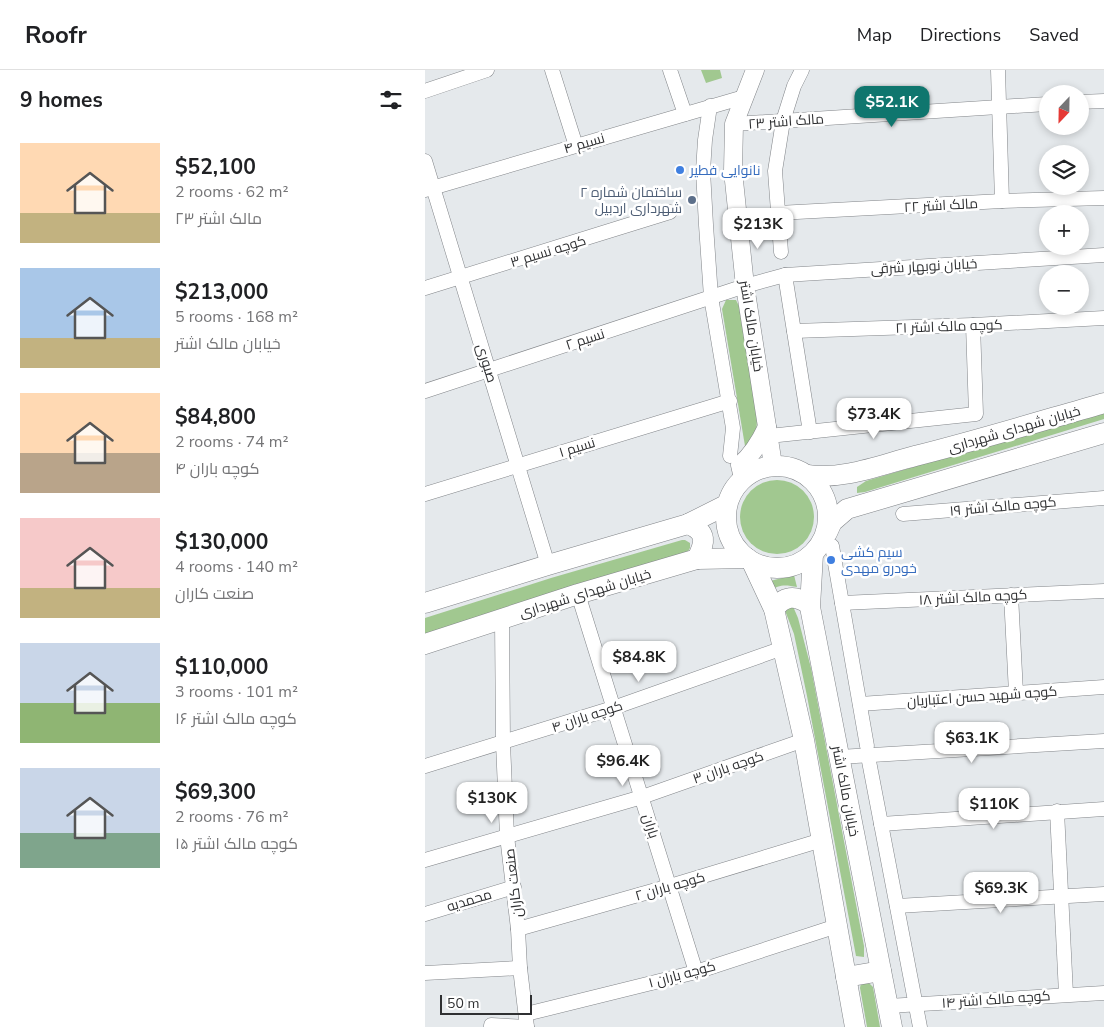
<!DOCTYPE html>
<html lang="en">
<head>
<meta charset="utf-8">
<style>
	:root { --surface:#fff; --page:#f2f2f2; --text:#202124; --muted:#757577; --line:#e0e0e0; --accent:#0f766e }
	body { margin:0; font-family:"Nunito Sans",Cairo,sans-serif; background:var(--page); color:var(--text); height:100vh; display:flex; flex-direction:column; font-size:19px; white-space:nowrap }
	* { box-sizing:border-box; margin:0 }
	p { font-size:16px; color:var(--muted) }
	.icon { flex:none; width:28px; height:28px; fill:none; stroke:currentColor; stroke-width:2; stroke-linecap:round; stroke-linejoin:round }
	.map { position:relative; flex:1; overflow:hidden }
	.details { display:flex; flex-direction:column; background:var(--surface); width:425px }
	.details>* { flex:none }
	.needle { width:32px; rotate:202deg }
	.tools { position:absolute; left:614px; top:15px; display:grid; gap:10px }
	.tools a { display:grid; place-items:center; width:50px; height:50px; border-radius:50%; background:var(--surface); box-shadow:0 2px 8px #0003; font-size:25px }
	.scale { position:absolute; left:15px; bottom:12px; width:92px; box-sizing:border-box; padding-left:5px; border:2px solid #2f3032; border-top:0; font-size:14px; line-height:18px; white-space:nowrap; color:#2f3032; -webkit-text-stroke:4px #fff; paint-order:stroke }
	.price { position:absolute; translate:-50% -42px; padding:0 11px; border-radius:10px; background:#fff; color:#222; font-size:16px; line-height:32px; filter:drop-shadow(0 1px 2px #0008) }
	.price::after { content:''; position:absolute; left:50%; top:30px; width:15px; height:11px; margin-left:-8px; background:inherit; clip-path:polygon(0 0,100% 0,50% 100%) }
	.price.selected { background:var(--accent); color:#fff }
	ul { padding:0; list-style:none }
	li { display:flex; align-items:center; gap:15px; height:125px; padding:0 20px }
	li span { display:grid; place-items:center; flex:none; width:140px; height:100px; border-radius:0px; color:#555 }
	li>.icon { margin-inline-start:auto }
	span .icon { width:60px; height:60px; fill:#fffc; stroke-width:1 }
	li b { font-size:21px }
	h2 { display:flex; justify-content:space-between; align-items:center; height:60px; padding:0 20px; font-size:21px }
	header { display:flex; align-items:center; gap:30px; box-sizing:border-box; height:70px; padding:0 25px; background:var(--surface); border-bottom:1px solid var(--line) }
	header strong { font-size:24px }
	nav { display:flex; gap:28px; margin-inline-start:auto; font-size:18px }
	main { display:flex; flex:1; min-height:0 }
	.map>svg:first-child { display:block }
	.green { fill:#a1c890 }
	.lines { fill:none; stroke-linecap:round; stroke-linejoin:round }
	.minor-casing { stroke:#828589; stroke-width:15 }
	.tertiary-casing { stroke:#828589; stroke-width:19 }
	.secondary-casing { stroke:#828589; stroke-width:21 }
	.minor { stroke:#fff; stroke-width:14 }
	.tertiary { stroke:#fff; stroke-width:18 }
	.secondary { stroke:#fff; stroke-width:20 }
	.shop-dot { fill:#3f7fe0; stroke:#fff; stroke-width:2 }
	.service-dot { fill:#5c6f8a; stroke:#fff; stroke-width:2 }
	.labels { text-anchor:middle; stroke-width:5; stroke-linejoin:round; paint-order:stroke }
	.street-label { font-size:14px; fill:#2f3032; stroke:#fff }
	.shop-label { font-size:14px; fill:#366cbe; stroke:#fff; text-anchor:start }
	.service-label { font-size:14px; fill:#4e5e75; stroke:#fff; text-anchor:end }
</style>
</head>
<body>
<header>
<strong>Roofr</strong>
<nav><a>Map</a><a>Directions</a><a>Saved</a></nav>
</header>
<main>
<section class="details">
<h2>9 homes<svg class="icon" aria-label="filters" viewBox="0 0 24 24"><path d="M4 7h16M4 17h16"/><circle cx="9" cy="7" r="2"/><circle cx="15" cy="17" r="2"/></svg></h2>
<ul>
<li><span style="background:linear-gradient(#ffd9b3 70%,#c2b280 0)"><svg class="icon" aria-label="home" viewBox="0 0 24 24"><path d="M3 11l9-7 9 7M6 9v11h12V9"/></svg></span><div><b>$52,100</b><p>2 rooms · 62 m²</p><p>مالک اشتر ۲۳</p></div></li>
<li><span style="background:linear-gradient(#a9c7e8 70%,#c2b280 0)"><svg class="icon" aria-label="home" viewBox="0 0 24 24"><path d="M3 11l9-7 9 7M6 9v11h12V9"/></svg></span><div><b>$213,000</b><p>5 rooms · 168 m²</p><p>خیابان مالک اشتر</p></div></li>
<li><span style="background:linear-gradient(#ffd9b3 60%,#b9a48a 0)"><svg class="icon" aria-label="home" viewBox="0 0 24 24"><path d="M3 11l9-7 9 7M6 9v11h12V9"/></svg></span><div><b>$84,800</b><p>2 rooms · 74 m²</p><p>کوچه باران ۴</p></div></li>
<li><span style="background:linear-gradient(#f6c9c9 70%,#c2b280 0)"><svg class="icon" aria-label="home" viewBox="0 0 24 24"><path d="M3 11l9-7 9 7M6 9v11h12V9"/></svg></span><div><b>$130,000</b><p>4 rooms · 140 m²</p><p>صنعت کاران</p></div></li>
<li><span style="background:linear-gradient(#c9d6e8 60%,#8fb573 0)"><svg class="icon" aria-label="home" viewBox="0 0 24 24"><path d="M3 11l9-7 9 7M6 9v11h12V9"/></svg></span><div><b>$110,000</b><p>3 rooms · 101 m²</p><p>کوچه مالک اشتر ۱۶</p></div></li>
<li><span style="background:linear-gradient(#c9d6e8 65%,#7fa58c 0)"><svg class="icon" aria-label="home" viewBox="0 0 24 24"><path d="M3 11l9-7 9 7M6 9v11h12V9"/></svg></span><div><b>$69,300</b><p>2 rooms · 76 m²</p><p>کوچه مالک اشتر ۱۵</p></div></li>
</ul>
</section>
<div class="map">
<svg width="679" height="957" viewBox="0 0 679 957">
	<rect width="100%" height="100%" fill="#e5e9ec"/>
	<g class="green">
		<path d="M 276,0 L 295,0 L 297,8 L 281,13 Z"/>
		<path d="M 301,230 L 311,230 L 314,236 L 332,349 L 331,372 L 327,378 L 320,376 L 297,239 Z"/>
		<path d="M 679,340 L 679,349 L 440,422 L 432,423 L 432,417 L 441,411 Z"/>
		<circle cx="352" cy="447" r="37"/>
		<path d="M 257,470 L 260,470 L 265,473 L 265,478 L 262,483 L 0,565 L 0,548 L 126,508 Z"/>
		<path d="M 369,505 L 372,517 C 361,515 354,514 345,521 L 341,512 Z"/>
		<path d="M 367,534 L 373,548 L 386,598 L 439,876 L 439,887 L 431,886 L 382,626 L 369,564 L 359,538 Z"/>
		<path d="M 442,911 L 448,917 L 455,957 L 442,957 L 435,918 L 436,913 Z"/>
	</g>
	<g class="lines">
		<defs>
			<g id="minor">
				<path d="M 127,0 L 151,76"/>
				<path d="M 245,0 L 260,44"/>
				<path d="M 573,0 L 577,131"/>
				<path d="M 0,21 L 62,0"/>
				<path d="M 655,32 L 679,31"/>
				<path d="M 285,36 L 280,70 L 278,101 L 281,155 L 286,227 L 308,358 L 305,386"/>
				<path d="M 309,54 L 622,34"/>
				<path d="M 0,91 L 123,495"/>
				<path d="M 0,120 L 319,27"/>
				<path d="M 353,143 L 577,131 L 679,128"/>
				<path d="M 356,182 L 350,101 L 358,51 L 369,16 L 377,0"/>
				<path d="M 360,205 L 385,362"/>
				<path d="M 0,218 L 245,142"/>
				<path d="M 369,261 L 548,255 L 679,248"/>
				<path d="M 0,321 L 320,216 L 360,205 L 679,185"/>
				<path d="M 344,366 L 551,344 L 548,255"/>
				<path d="M 0,424 L 305,331"/>
				<path d="M 478,444 L 679,428"/>
				<path d="M 407,476 L 442,676"/>
				<path d="M 153,524 L 271,902"/>
				<path d="M 586,525 L 591,623"/>
				<path d="M 417,533 L 679,521"/>
				<path d="M 77,549 L 78,673 L 82,766 L 93,859 L 95,898 L 102,957"/>
				<path d="M 435,634 L 679,617"/>
				<path d="M 443,686 L 495,957"/>
				<path d="M 414,687 L 679,671"/>
				<path d="M 0,696 L 188,638 L 358,578"/>
				<path d="M 632,741 L 641,924"/>
				<path d="M 456,754 L 679,739"/>
				<path d="M 0,790 L 217,727 L 379,670"/>
				<path d="M 472,836 L 679,824"/>
				<path d="M 0,844 L 89,817"/>
				<path d="M 93,859 L 245,816 L 397,770"/>
				<path d="M 0,903 L 95,898"/>
				<path d="M 463,936 L 679,923"/>
				<path d="M 101,944 L 271,902 L 412,856"/>
				<path d="M 66,957 L 66,955 L 102,957"/>
			</g>
			<g id="tertiary">
				<path d="M 330,0 L 309,54 L 308,101 L 320,216 L 348,395"/>
				<path d="M 318,408 L 315,395 C 328,384 335,372 342,357"/>
			</g>
			<g id="secondary">
				<circle cx="352" cy="447" r="51"/>
				<path d="M 382,405 C 419,410 455,395 490,386 C 554,370 616,351 679,333"/>
				<path d="M 263,454 C 283,462 280,473 272,489"/>
				<path d="M 402,463 L 407,452 L 422,439 L 679,363"/>
				<path d="M 388,484 L 385,537 L 467,957"/>
				<path d="M 327,492 L 349,539 L 379,670 L 430,957"/>
				<path d="M 0,533 L 123,495 L 263,454 L 301,435"/>
				<path d="M 349,539 C 360,525 370,525 384,534"/>
				<path d="M 0,574 L 153,524 L 272,489 L 322,488"/>
				<path d="M 421,907 L 456,901"/>
			</g>
		</defs>
		<use href="#minor" class="minor-casing"/>
		<use href="#tertiary" class="tertiary-casing"/>
		<use href="#secondary" class="secondary-casing"/>
		<use href="#minor" class="minor"/>
		<use href="#tertiary" class="tertiary"/>
		<use href="#secondary" class="secondary"/>
	</g>
	<g class="shop-dot">
		<circle cx="255" cy="100" r="5"/>
		<circle cx="406" cy="490" r="5"/>
	</g>
	<circle class="service-dot" cx="267" cy="130" r="5"/>
	<g class="labels">
		<g class="street-label">
			<text transform="translate(361 51) rotate(-4)" y="5">مالک اشتر ۲۳</text>
			<text transform="translate(159 73) rotate(-16)" y="5">نسیم ۴</text>
			<text transform="translate(516 135) rotate(-3)" y="5">مالک اشتر ۲۲</text>
			<text transform="translate(123 181) rotate(-17)" y="5">کوچه نسیم ۳</text>
			<text transform="translate(499 196) rotate(-3)" y="5">خیابان نوبهار شرقی</text>
			<text transform="translate(327 256) rotate(81)" y="5">خیابان مالک اشتر</text>
			<text transform="translate(524 256) rotate(-2)" y="5">کوچه مالک اشتر ۲۱</text>
			<text transform="translate(160 269) rotate(-18)" y="5">نسیم ۲</text>
			<text transform="translate(62 293) rotate(73)" y="5">صبوری</text>
			<text transform="translate(589 359) rotate(-16)" y="5">خیابان شهدای شهرداری</text>
			<text transform="translate(152 377) rotate(-17)" y="5">نسیم ۱</text>
			<text transform="translate(578 436) rotate(-5)" y="5">کوچه مالک اشتر ۱۹</text>
			<text transform="translate(160 523) rotate(-17)" y="5">خیابان شهدای شهرداری</text>
			<text transform="translate(548 527) rotate(-3)" y="5">کوچه مالک اشتر ۱۸</text>
			<text transform="translate(557 626) rotate(-4)" y="5">کوچه شهید حسن اعتباریان</text>
			<text transform="translate(162 646) rotate(-18)" y="5">کوچه باران ۴</text>
			<text transform="translate(303 697) rotate(-19)" y="5">کوچه باران ۳</text>
			<text transform="translate(421 721) rotate(79)" y="5">خیابان مالک اشتر</text>
			<text transform="translate(226 756) rotate(72)" y="5">باران</text>
			<text transform="translate(88 813) rotate(-97)" y="5">صنعت کاران</text>
			<text transform="translate(245 816) rotate(-16)" y="5">کوچه باران ۲</text>
			<text transform="translate(44 830) rotate(-17)" y="5">محمدیه</text>
			<text transform="translate(257 904) rotate(-15)" y="5">کوچه باران ۱</text>
			<text transform="translate(571 929) rotate(-4)" y="5">کوچه مالک اشتر ۱۴</text>
		</g>
		<g class="shop-label">
			<text x="265" y="105">نانوایی فطیر</text>
			<text x="416" y="487">سیم کشی<tspan x="416" dy="16">خودرو مهدی</tspan></text>
		</g>
		<g class="service-label">
			<text x="257" y="127">ساختمان شماره ۲<tspan x="257" dy="16">شهرداری اردبیل</tspan></text>
		</g>
	</g>
</svg>
<div class="tools">
<a><svg class="needle" viewBox="-14 -14 28 28"><path d="M0-13l5 13h-10z" fill="#e53935"/><path d="M0 13l5-13h-10z" fill="#757577"/></svg></a>
<a><svg class="icon" aria-label="layers" viewBox="0 0 24 24"><path d="M12 4l9 5-9 5-9-5zM3 14l9 5 9-5"/></svg></a>
<a>+</a>
<a>−</a>
</div>
<div class="scale">50 m</div>
<b class="price selected" style="left:467px;top:58px">$52.1K</b>
<b class="price" style="left:333px;top:180px">$213K</b>
<b class="price" style="left:449px;top:370px">$73.4K</b>
<b class="price" style="left:214px;top:613px">$84.8K</b>
<b class="price" style="left:547px;top:694px">$63.1K</b>
<b class="price" style="left:198px;top:717px">$96.4K</b>
<b class="price" style="left:67px;top:754px">$130K</b>
<b class="price" style="left:569px;top:760px">$110K</b>
<b class="price" style="left:576px;top:844px">$69.3K</b>
</div>
</main>
</body>
</html>
